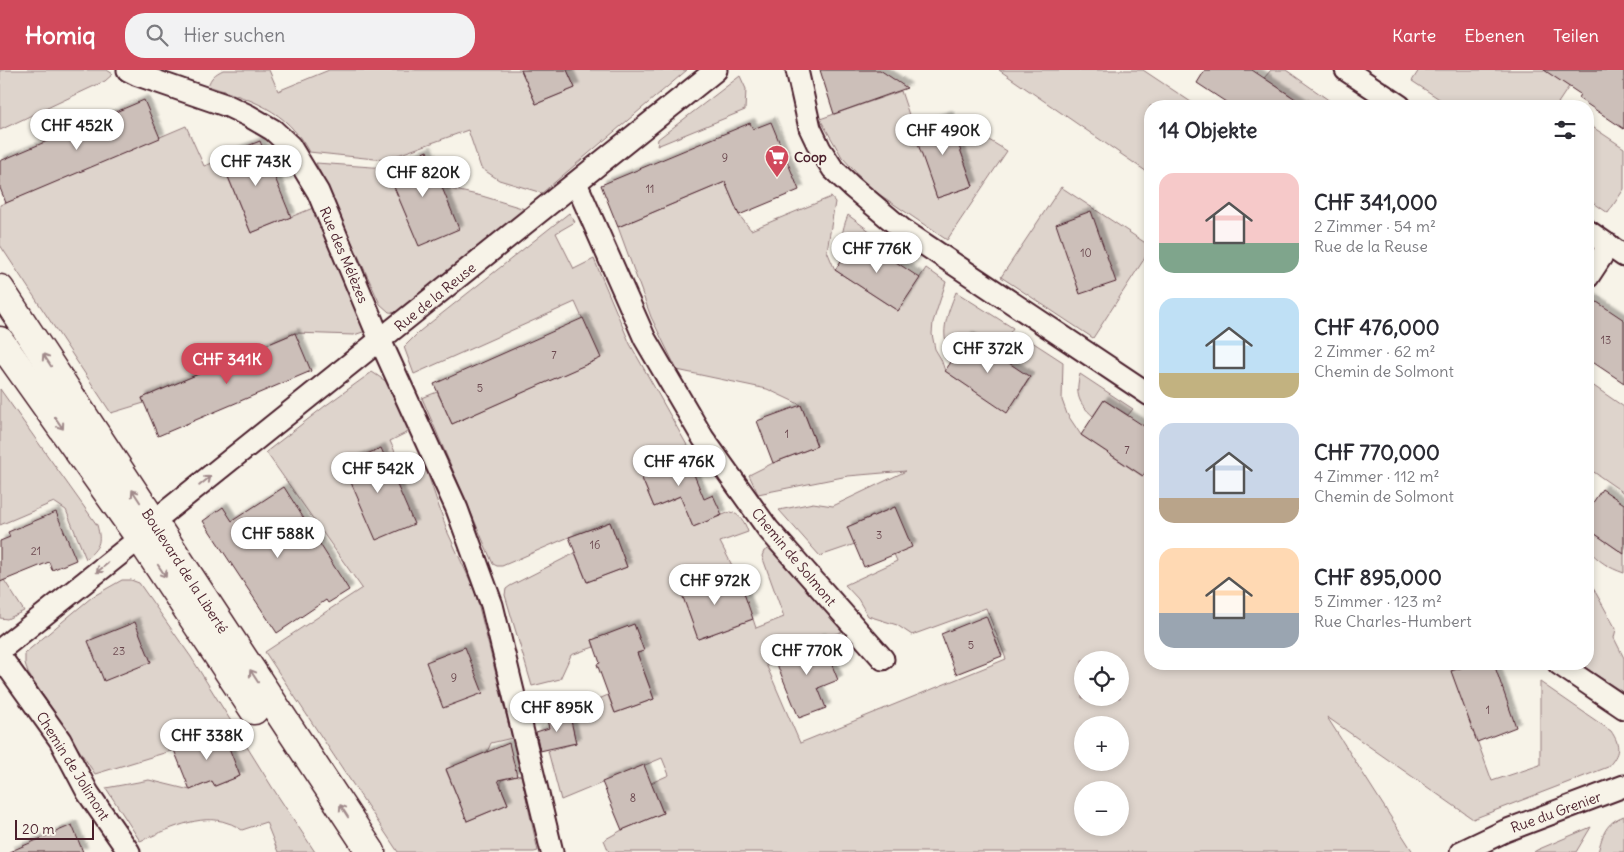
<!DOCTYPE html>
<html lang="de">
<head>
<meta charset="utf-8">
<style>
	:root { --surface:#fff; --page:#f2f2f3; --text:#2b2b33; --muted:#7c7c81; --accent:#d1495b }
	body { margin:0; font-family:Delius,sans-serif; background:var(--page); color:var(--text); height:100vh; display:flex; flex-direction:column; font-size:19px; white-space:nowrap }
	* { box-sizing:border-box; margin:0 }
	p { font-size:16px; color:var(--muted) }
	.icon { flex:none; width:28px; height:28px; fill:none; stroke:currentColor; stroke-width:2; stroke-linecap:round; stroke-linejoin:round }
	.map { position:relative; flex:1; overflow:hidden }
	.drawer { position:absolute; left:1144px; top:30px; width:450px; height:570px; display:flex; flex-direction:column; background:var(--surface); border-radius:20px; box-shadow:0 2px 8px #0003 }
	.drawer>* { flex:none }
	.fabs { position:absolute; left:1074px; top:581px; display:grid; gap:10px }
	.fabs a { display:grid; place-items:center; width:55px; height:55px; border-radius:50%; background:var(--surface); box-shadow:0 2px 8px #0003; font-size:25px }
	.scale { position:absolute; left:15px; bottom:12px; width:79px; box-sizing:border-box; padding-left:5px; border:2px solid #4a1f2b; border-top:0; font-size:14px; line-height:18px; white-space:nowrap; color:#4a1f2b; -webkit-text-stroke:4px #f7f3e8; paint-order:stroke }
	.price { position:absolute; translate:-50% -42px; padding:0 11px; border-radius:18px; background:#fff; color:#222; font-size:16px; line-height:32px; filter:drop-shadow(0 1px 2px #0008) }
	.price::after { content:''; position:absolute; left:50%; top:30px; width:15px; height:11px; margin-left:-8px; background:inherit; clip-path:polygon(0 0,100% 0,50% 100%) }
	.price.active { background:var(--accent); color:#fff }
	ul { padding:0; list-style:none }
	li { display:flex; align-items:center; gap:15px; height:125px; padding:0 15px }
	li span { display:grid; place-items:center; flex:none; width:140px; height:100px; border-radius:15px; color:#555 }
	li>.icon { margin-inline-start:auto }
	span .icon { width:60px; height:60px; fill:#fffc; stroke-width:1 }
	li b { font-size:21px }
	h2 { display:flex; justify-content:space-between; align-items:center; height:60px; padding:0 15px; font-size:21px }
	header { display:flex; align-items:center; gap:30px; box-sizing:border-box; height:70px; padding:0 25px; background:var(--accent); color:#fff }
	header strong { font-size:24px }
	nav { display:flex; gap:28px; margin-inline-start:auto; font-size:18px }
	.search { width:350px; height:45px; background:var(--page); display:flex; align-items:center; gap:12px; box-sizing:border-box; padding:0 18px; border-radius:20px; color:var(--muted); font-size:19px }
	.map>svg:first-child { display:block }
	.green { fill:#ded4cc; stroke:#947a7c; fill-rule:evenodd }
	.building { fill:#ccbfb9; stroke:#4a1f2b; filter:url(#shadow) }
	.lines { fill:none; stroke-linecap:round; stroke-linejoin:round }
	.street-casing { stroke:#4a1f2b; stroke-width:25 }
	.primary-casing { stroke:#4a1f2b; stroke-width:31 }
	.street { stroke:#f7f3e8; stroke-width:21 }
	.primary { stroke:#f7f3e8; stroke-width:28 }
	.oneway { stroke:#a0898a }
	.labels { text-anchor:middle; stroke-width:4; stroke-linejoin:round; paint-order:stroke }
	.number-label { font-size:11px; fill:#6a474e }
	.poi-label { font-size:14px; font-weight:bold; fill:#4a1f2b; stroke:#f7f3e8; text-anchor:start }
	.street-label { font-size:14px; fill:#4a1f2b; stroke:#f7f3e8 }
</style>
</head>
<body>
<header>
<strong>Homiq</strong>
<div class="search"><svg class="icon" aria-label="search" viewBox="0 0 24 24"><circle cx="10" cy="10" r="6"/><path d="M15 15l6 6"/></svg>Hier suchen</div>
<nav><a>Karte</a><a>Ebenen</a><a>Teilen</a></nav>
</header>
<div class="map">
<svg width="1624" height="782" viewBox="0 0 1624 782">
	<defs>
		<filter id="shadow"><feDropShadow dx="4.5" dy="-4.5" stdDeviation="1" flood-color="#0004"/></filter>
	</defs>
	<rect width="100%" height="100%" fill="#f7f3e8"/>
	<filter id="ink" filterUnits="userSpaceOnUse"><feTurbulence type="fractalNoise" baseFrequency=".02" numOctaves="2"/><feDisplacementMap in="SourceGraphic" scale="10" xChannelSelector="R" yChannelSelector="G"/><feConvolveMatrix kernelMatrix="1 2 1 2 8 2 1 2 1" color-interpolation-filters="sRGB"/></filter>
	<g filter="url(#ink)">
		<g class="green">
			<path d="M 0,0 L 107,0 L 113,4 L 105,11 L 0,60 Z"/>
			<path d="M 223,0 L 269,0 L 278,21 L 329,0 L 521,0 L 536,34 L 575,18 L 567,0 L 687,0 L 542,123 L 499,110 L 481,98 L 468,60 L 384,90 L 309,82 C 286,39 252,30 208,16 C 211,7 215,4 223,0 Z"/>
			<path d="M 999,0 L 1143,0 L 1197,36 L 1150,36 L 1150,104 Z"/>
			<path d="M 1271,0 L 1286,0 L 1337,36 L 1284,36 L 1291,26 L 1264,8 Z"/>
			<path d="M 1419,0 L 1580,0 L 1558,33 L 1562,36 L 1450,36 L 1412,11 Z"/>
			<path d="M 740,6 L 746,19 L 745,40 L 657,76 L 658,69 Z"/>
			<path d="M 901,21 L 937,128 L 973,116 L 948,45 L 1007,81 L 947,170 L 870,118 L 842,87 L 820,49 Z"/>
			<path d="M 1588,54 L 1624,78 L 1624,119 L 1608,143 L 1588,129 Z"/>
			<path d="M 186,56 L 204,96 L 221,90 L 251,163 L 313,138 L 366,261 L 354,265 L 295,263 L 142,328 L 144,333 L 111,343 L 0,175 L 0,135 Z"/>
			<path d="M 316,93 L 386,98 L 419,175 L 458,159 L 441,117 L 482,126 L 525,139 L 398,243 L 389,242 L 380,234 Z"/>
			<path d="M 725,112 L 739,145 L 751,160 L 831,127 L 835,132 L 827,181 L 835,200 L 898,241 L 926,198 L 946,212 L 933,252 L 932,264 L 935,279 L 941,289 L 945,301 L 1007,342 L 1030,308 L 1009,293 L 1023,266 L 1063,292 L 1062,330 L 1067,344 L 1081,365 L 1142,406 L 1150,395 L 1150,594 L 1449,594 L 1492,711 L 1540,695 L 1540,612 L 1611,661 C 1621,676 1620,683 1608,697 L 1473,749 L 1327,647 L 1413,782 L 609,782 L 604,770 L 622,760 L 663,743 L 651,713 L 669,705 L 662,688 L 561,730 L 548,681 L 576,673 L 569,642 L 608,625 L 615,643 L 654,629 L 637,583 L 644,581 L 634,555 L 592,570 L 594,577 L 571,585 L 560,609 L 532,616 L 505,525 L 506,519 L 510,516 L 575,483 L 587,512 L 627,497 L 610,452 L 569,467 L 502,496 L 497,496 L 493,494 L 422,328 L 437,322 L 452,354 L 600,288 L 575,232 L 414,304 L 404,277 L 420,261 L 569,143 L 575,152 L 556,163 L 574,199 L 594,189 L 630,274 L 688,377 L 684,380 L 638,399 L 654,437 L 681,426 L 693,457 L 730,442 C 740,444 745,452 748,462 L 720,472 L 739,509 L 713,519 L 708,506 L 680,516 L 698,569 L 753,549 L 756,558 L 784,547 L 762,486 L 764,481 L 771,478 L 811,525 L 843,561 L 765,592 L 800,673 L 1006,589 L 986,538 L 912,565 L 897,555 L 868,546 L 858,529 L 845,515 L 897,491 L 894,484 L 895,437 L 847,457 L 855,474 L 820,486 L 779,440 L 813,433 L 833,436 L 906,401 L 848,406 L 758,424 L 749,405 L 773,393 L 817,376 L 801,335 L 767,319 L 677,300 L 651,247 L 618,157 ZM 1082,590 L 1120,590 L 1120,628 L 1082,628 ZM 1082,655 L 1120,655 L 1120,692 L 1082,692 ZM 1082,720 L 1120,720 L 1120,758 L 1082,758 Z"/>
			<path d="M 1061,117 L 1150,176 L 1150,180 L 1093,268 L 1001,207 Z"/>
			<path d="M 848,145 L 890,176 L 884,184 L 857,166 L 847,182 C 839,169 843,158 848,145 Z"/>
			<path d="M 956,222 L 1013,258 L 996,285 L 968,266 L 957,283 C 955,281 949,278 948,275 C 939,262 951,235 956,222 Z"/>
			<path d="M 372,302 L 390,314 L 410,361 L 390,371 L 405,404 L 425,396 L 448,463 L 475,521 L 512,668 L 491,673 L 487,682 L 446,700 L 467,751 L 508,734 L 501,717 L 501,710 L 521,705 L 538,781 L 534,782 L 398,782 L 265,582 L 362,518 L 266,382 L 325,336 Z"/>
			<path d="M 1080,304 L 1133,339 L 1128,345 L 1104,330 L 1093,346 C 1078,333 1075,324 1080,304 Z"/>
			<path d="M 1588,312 L 1624,337 L 1624,423 L 1588,398 Z"/>
			<path d="M 0,319 L 97,455 C 102,473 99,477 86,489 L 66,440 L 54,432 L 0,455 Z"/>
			<path d="M 1588,459 L 1624,484 L 1624,503 C 1609,498 1598,491 1588,479 Z"/>
			<path d="M 1588,509 L 1616,559 L 1614,568 L 1624,588 L 1624,623 L 1580,594 L 1588,594 Z"/>
			<path d="M 4,510 L 24,541 L 7,549 L 0,548 L 0,512 Z"/>
			<path d="M 122,510 L 131,510 L 139,513 L 191,587 L 272,717 L 315,782 L 278,782 L 266,752 L 242,760 C 238,758 233,754 228,753 C 200,742 166,761 140,771 L 106,718 L 149,710 L 190,720 L 212,711 L 215,716 L 240,706 L 221,661 L 174,680 L 95,704 L 28,603 L 25,593 L 25,583 L 92,527 Z"/>
			<path d="M 1624,746 L 1624,782 L 1598,782 C 1603,764 1605,753 1624,746 Z"/>
			<path d="M 1591,757 L 1576,782 L 1534,782 L 1537,780 Z"/>
		</g>
		<g class="building">
			<path d="M 521,0 L 567,0 L 575,18 L 536,34 Z"/>
			<path d="M 820,0 L 880,0 L 907,18 L 834,44 Z"/>
			<path d="M 1205,0 L 1252,0 L 1306,36 L 1232,36 L 1197,13 Z"/>
			<path d="M 1544,0 L 1624,0 L 1624,59 L 1578,28 L 1580,24 Z"/>
			<path d="M 144,30 L 160,68 L 6,133 L 0,118 L 0,91 Z"/>
			<path d="M 948,45 L 973,116 L 937,128 L 912,57 Z"/>
			<path d="M 771,52 L 799,120 L 739,145 L 725,112 L 618,157 L 601,115 L 750,53 L 753,59 Z"/>
			<path d="M 260,71 L 291,147 L 251,163 L 220,87 Z"/>
			<path d="M 427,81 L 459,159 L 419,176 L 386,98 Z"/>
			<path d="M 1091,141 L 1116,212 L 1080,224 L 1056,154 Z"/>
			<path d="M 857,166 L 920,208 L 898,241 L 835,200 Z"/>
			<path d="M 1588,226 L 1624,250 L 1624,313 L 1588,289 Z"/>
			<path d="M 583,248 L 601,288 L 452,354 L 434,314 Z"/>
			<path d="M 295,263 L 311,301 L 158,366 L 142,328 Z"/>
			<path d="M 968,266 L 1030,307 L 1007,343 L 945,301 Z"/>
			<path d="M 1104,330 L 1150,360 L 1150,395 L 1143,406 L 1081,365 Z"/>
			<path d="M 801,335 L 817,376 L 773,393 L 757,351 Z"/>
			<path d="M 381,378 L 414,454 L 376,470 L 343,394 Z"/>
			<path d="M 684,380 L 704,429 L 713,425 L 722,445 L 693,457 L 680,426 L 654,437 L 638,399 Z"/>
			<path d="M 284,417 L 349,520 L 328,533 L 326,530 L 277,563 L 203,451 L 223,437 L 232,451 Z"/>
			<path d="M 1602,419 L 1624,434 L 1624,484 L 1588,459 L 1588,440 Z"/>
			<path d="M 895,437 L 912,477 L 864,497 L 847,457 Z"/>
			<path d="M 56,442 L 76,490 L 52,500 L 49,492 L 0,512 L 0,471 L 10,467 L 8,462 Z"/>
			<path d="M 610,452 L 627,497 L 587,512 L 569,467 Z"/>
			<path d="M 708,506 L 713,519 L 739,509 L 753,549 L 698,569 L 679,516 Z"/>
			<path d="M 986,546 L 1002,586 L 956,604 L 941,564 Z"/>
			<path d="M 135,552 L 151,592 L 104,611 L 88,571 Z"/>
			<path d="M 634,554 L 644,581 L 637,583 L 654,629 L 615,643 L 597,594 L 600,593 L 592,570 Z"/>
			<path d="M 821,568 L 838,610 L 818,618 L 826,638 L 799,648 L 774,587 Z"/>
			<path d="M 465,577 L 483,623 L 443,638 L 426,592 Z"/>
			<path d="M 1473,594 L 1494,594 L 1516,657 L 1477,672 L 1451,601 Z"/>
			<path d="M 569,642 L 576,673 L 540,681 L 536,662 L 549,658 L 546,647 Z"/>
			<path d="M 222,660 L 240,706 L 215,716 L 212,711 L 190,720 L 174,680 Z"/>
			<path d="M 509,673 L 517,706 L 498,710 L 508,734 L 467,751 L 446,699 Z"/>
			<path d="M 644,695 L 663,743 L 622,760 L 602,712 Z"/>
			<path d="M 72,755 L 83,782 L 9,782 Z"/>
		</g>
		<g class="lines">
			<defs>
				<g id="street">
					<path d="M 128,0 L 138,5 L 228,36 L 249,46 L 273,60 L 290,76 L 318,122 L 380,270 L 457,439 L 492,535 L 552,782"/>
					<path d="M 797,0 L 810,58 L 820,79 L 833,99 L 852,117 L 903,160 L 1150,325"/>
					<path d="M 1346,0 L 1400,36"/>
					<path d="M 576,113 L 645,269 L 703,368 L 768,459 L 883,589"/>
					<path d="M 1588,161 L 1624,186"/>
					<path d="M 1588,207 L 1609,175"/>
					<path d="M 153,452 L 716,0"/>
					<path d="M 0,580 L 140,468"/>
					<path d="M 0,586 L 60,670 L 88,723 L 129,782"/>
					<path d="M 1559,594 L 1624,638"/>
					<path d="M 1461,782 L 1505,761 L 1624,716"/>
				</g>
				<g id="primary">
					<path d="M 0,219 L 371,782"/>
					<path d="M 0,271 L 140,468 L 254,640"/>
				</g>
			</defs>
			<use href="#street" class="street-casing"/>
			<use href="#primary" class="primary-casing"/>
			<use href="#street" class="street"/>
			<use href="#primary" class="primary"/>
		</g>
		<defs><path id="oneway-shaft" d="M-6 0H5M1.5-3L5.5 0L1.5 3" fill="none" stroke-width="1.6" stroke-linecap="round" stroke-linejoin="round" transform="scale(1.25)"/></defs>
		<g class="oneway">
			<use href="#oneway-shaft" transform="translate(47 290) rotate(-123)"/>
			<use href="#oneway-shaft" transform="translate(59 353) rotate(55)"/>
			<use href="#oneway-shaft" transform="translate(205 411) rotate(-39)"/>
			<use href="#oneway-shaft" transform="translate(136 426) rotate(-123)"/>
			<use href="#oneway-shaft" transform="translate(102 498) rotate(141)"/>
			<use href="#oneway-shaft" transform="translate(162 501) rotate(56)"/>
			<use href="#oneway-shaft" transform="translate(254 606) rotate(-123)"/>
			<use href="#oneway-shaft" transform="translate(344 741) rotate(-123)"/>
		</g>
	</g>
	<defs>
		<symbol id="supermarket-pin" viewBox="-11 -11 22 30"><path d="M0 17L-7.5 6A9.5 9.5 0 1 1 7.5 6Z" fill="#d1495b" stroke="#f7f3e8"/><path d="M-6-5.5h2.5l.6 2H6L4.5 2H-2.5L-4.4-4H-6ZM-1.5 3.2a1.3 1.3 0 1 0 .1 0ZM3 3.2a1.3 1.3 0 1 0 .1 0Z" fill="#fff"/></symbol>
	</defs>
	<g fill-rule="evenodd">
		<use href="#supermarket-pin" x="763" y="73" width="28" height="38"/>
	</g>
	<g class="labels">
		<g class="number-label">
			<text x="725" y="92">9</text>
			<text x="650" y="123">11</text>
			<text x="1086" y="187">10</text>
			<text x="1606" y="274">13</text>
			<text x="554" y="289">7</text>
			<text x="480" y="322">5</text>
			<text x="787" y="368">1</text>
			<text x="1127" y="384">7</text>
			<text x="879" y="469">3</text>
			<text x="595" y="479">16</text>
			<text x="36" y="485">21</text>
			<text x="971" y="579">5</text>
			<text x="119" y="585">23</text>
			<text x="454" y="612">9</text>
			<text x="1488" y="644">1</text>
			<text x="633" y="732">8</text>
		</g>
		<g class="poi-label">
			<text x="794" y="92">Coop</text>
		</g>
		<g class="street-label">
			<text transform="translate(344 185) rotate(67)" y="5">Rue des Mélèzes</text>
			<text transform="translate(435 227) rotate(-39)" y="5">Rue de la Reuse</text>
			<text transform="translate(794 487) rotate(50)" y="5">Chemin de Solmont</text>
			<text transform="translate(185 501) rotate(57)" y="5">Boulevard de la Liberté</text>
			<text transform="translate(73 696) rotate(58)" y="5">Chemin de Jolimont</text>
			<text transform="translate(1556 742) rotate(-20)" y="5">Rue du Grenier</text>
		</g>
	</g>
</svg>
<div class="fabs">
<a><svg class="icon" aria-label="locate" viewBox="0 0 24 24"><circle cx="12" cy="12" r="6"/><path d="M12 2v4M12 18v4M2 12h4M18 12h4"/></svg></a>
<a>+</a>
<a>−</a>
</div>
<div class="scale">20 m</div>
<b class="price" style="left:77px;top:81px">CHF 452K</b>
<b class="price" style="left:943px;top:86px">CHF 490K</b>
<b class="price" style="left:256px;top:117px">CHF 743K</b>
<b class="price" style="left:423px;top:128px">CHF 820K</b>
<b class="price" style="left:877px;top:204px">CHF 776K</b>
<b class="price" style="left:988px;top:304px">CHF 372K</b>
<b class="price active" style="left:227px;top:315px">CHF 341K</b>
<b class="price" style="left:679px;top:417px">CHF 476K</b>
<b class="price" style="left:378px;top:424px">CHF 542K</b>
<b class="price" style="left:278px;top:489px">CHF 588K</b>
<b class="price" style="left:715px;top:536px">CHF 972K</b>
<b class="price" style="left:807px;top:606px">CHF 770K</b>
<b class="price" style="left:557px;top:663px">CHF 895K</b>
<b class="price" style="left:207px;top:691px">CHF 338K</b>
<section class="drawer">
<h2>14 Objekte<svg class="icon" aria-label="filters" viewBox="0 0 24 24"><path d="M4 7h16M4 17h16"/><circle cx="9" cy="7" r="2"/><circle cx="15" cy="17" r="2"/></svg></h2>
<ul>
<li><span style="background:linear-gradient(#f6c9c9 70%,#7fa58c 0)"><svg class="icon" aria-label="home" viewBox="0 0 24 24"><path d="M3 11l9-7 9 7M6 9v11h12V9"/></svg></span><div><b>CHF 341,000</b><p>2 Zimmer · 54 m²</p><p>Rue de la Reuse</p></div></li>
<li><span style="background:linear-gradient(#bfe0f5 75%,#c2b280 0)"><svg class="icon" aria-label="home" viewBox="0 0 24 24"><path d="M3 11l9-7 9 7M6 9v11h12V9"/></svg></span><div><b>CHF 476,000</b><p>2 Zimmer · 62 m²</p><p>Chemin de Solmont</p></div></li>
<li><span style="background:linear-gradient(#c9d6e8 75%,#b9a48a 0)"><svg class="icon" aria-label="home" viewBox="0 0 24 24"><path d="M3 11l9-7 9 7M6 9v11h12V9"/></svg></span><div><b>CHF 770,000</b><p>4 Zimmer · 112 m²</p><p>Chemin de Solmont</p></div></li>
<li><span style="background:linear-gradient(#ffd9b3 65%,#9aa5b1 0)"><svg class="icon" aria-label="home" viewBox="0 0 24 24"><path d="M3 11l9-7 9 7M6 9v11h12V9"/></svg></span><div><b>CHF 895,000</b><p>5 Zimmer · 123 m²</p><p>Rue Charles-Humbert</p></div></li>
</ul>
</section>
</div>
</body>
</html>
